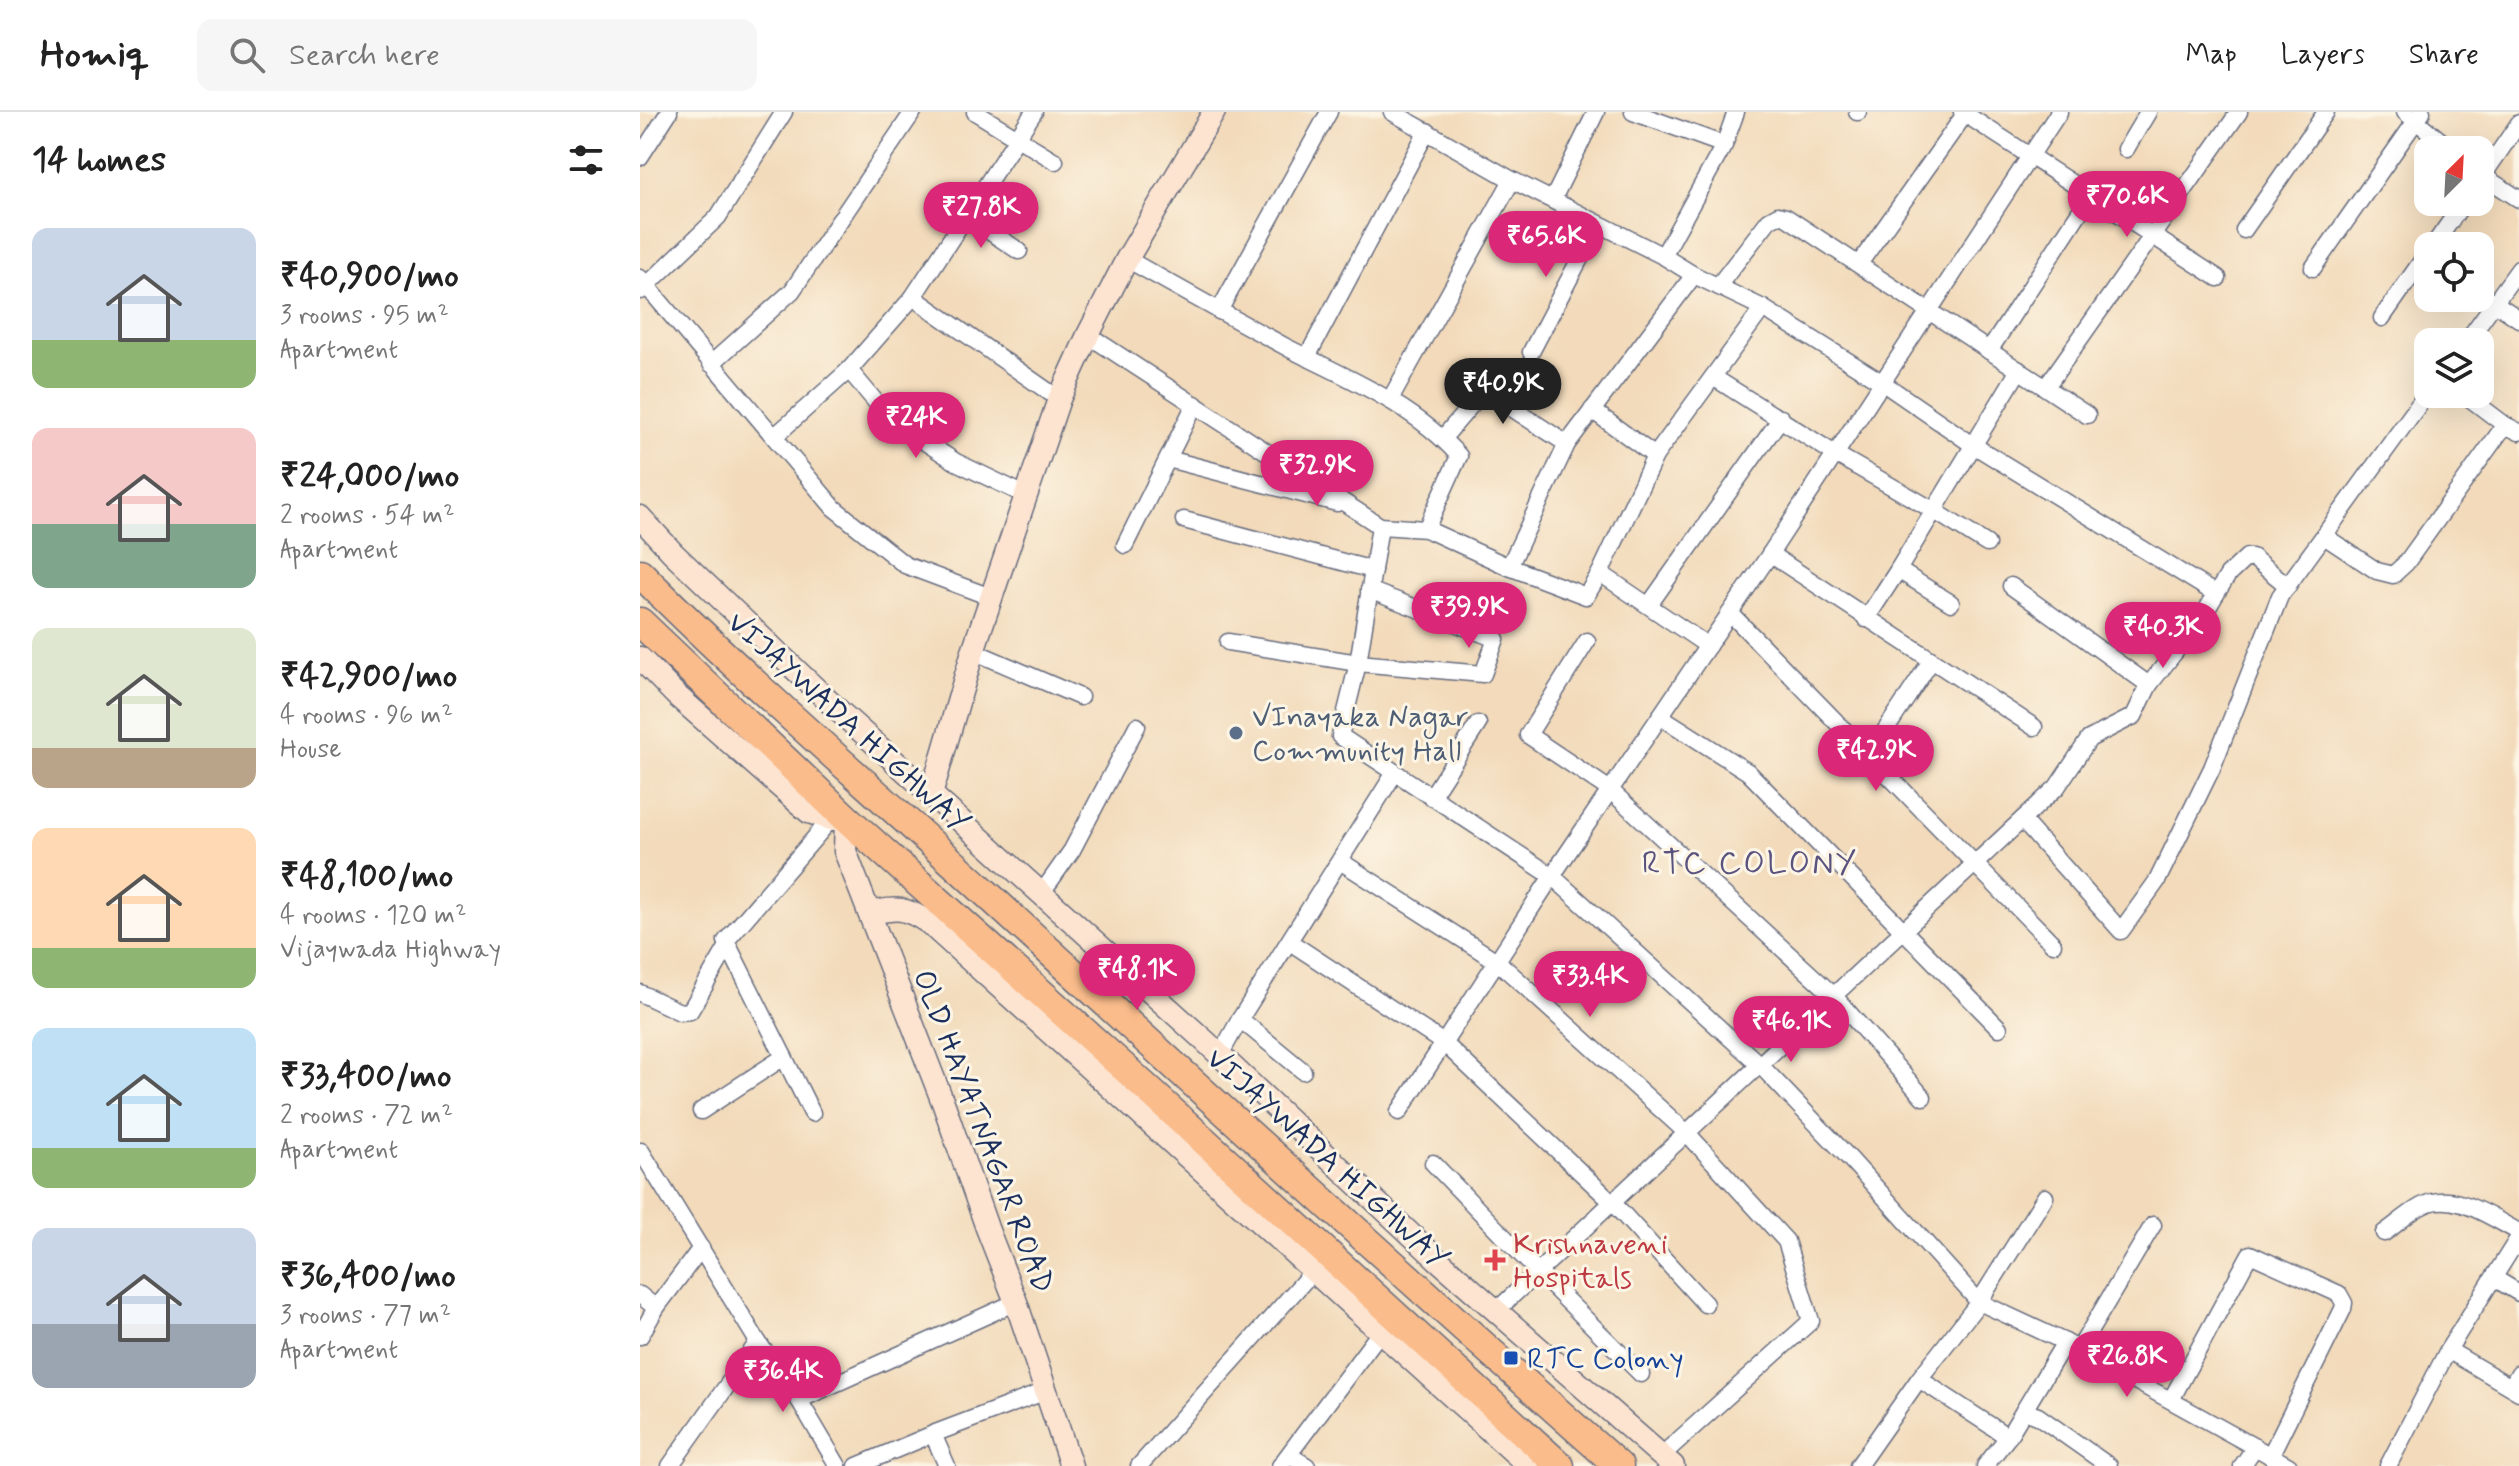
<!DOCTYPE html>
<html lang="en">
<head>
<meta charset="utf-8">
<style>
	:root { --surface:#fff; --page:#f6f6f6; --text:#222; --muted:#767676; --line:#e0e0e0; --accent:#db2777 }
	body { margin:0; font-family:Mynerve,sans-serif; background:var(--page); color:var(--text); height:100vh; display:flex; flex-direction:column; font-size:30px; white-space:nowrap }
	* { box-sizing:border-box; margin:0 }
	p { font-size:26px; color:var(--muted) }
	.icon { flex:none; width:44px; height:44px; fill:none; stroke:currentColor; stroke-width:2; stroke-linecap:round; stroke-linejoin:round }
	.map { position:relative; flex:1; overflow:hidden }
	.panel { display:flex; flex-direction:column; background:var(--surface); width:640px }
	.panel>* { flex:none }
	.needle { width:52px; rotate:24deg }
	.buttons { position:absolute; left:1774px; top:24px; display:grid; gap:16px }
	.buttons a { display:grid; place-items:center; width:80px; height:80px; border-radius:16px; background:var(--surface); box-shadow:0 8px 32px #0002; font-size:40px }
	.price { position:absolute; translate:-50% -68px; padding:0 18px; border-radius:28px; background:var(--accent); color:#fff; font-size:26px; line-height:52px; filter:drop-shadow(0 2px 4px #0008) }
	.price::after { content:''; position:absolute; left:50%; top:48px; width:24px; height:18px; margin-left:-12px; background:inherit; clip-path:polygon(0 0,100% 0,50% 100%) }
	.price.selected { background:#222; color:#fff }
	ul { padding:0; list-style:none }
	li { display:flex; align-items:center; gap:24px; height:200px; padding:0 32px }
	li span { display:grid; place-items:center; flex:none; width:224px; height:160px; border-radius:16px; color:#555 }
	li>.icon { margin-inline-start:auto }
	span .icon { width:96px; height:96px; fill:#fffc; stroke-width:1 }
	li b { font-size:34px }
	h2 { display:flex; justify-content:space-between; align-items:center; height:96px; padding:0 32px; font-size:34px }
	header { display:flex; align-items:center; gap:48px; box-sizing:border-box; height:112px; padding:0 40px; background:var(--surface); border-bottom:2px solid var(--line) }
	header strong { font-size:38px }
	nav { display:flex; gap:44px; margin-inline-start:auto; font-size:28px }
	.search { width:560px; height:72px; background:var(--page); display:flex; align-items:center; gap:20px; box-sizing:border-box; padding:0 28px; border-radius:16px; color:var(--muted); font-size:30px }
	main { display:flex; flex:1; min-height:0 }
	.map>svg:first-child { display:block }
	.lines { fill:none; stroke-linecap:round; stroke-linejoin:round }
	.street-casing { stroke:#666b7e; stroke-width:19 }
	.secondary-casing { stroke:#666b7e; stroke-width:25 }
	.highway-casing { stroke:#666b7e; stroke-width:31 }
	.street { stroke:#fff; stroke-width:16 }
	.secondary { stroke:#fde4d1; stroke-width:22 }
	.highway { stroke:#fabc8b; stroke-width:28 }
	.service-dot { fill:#5c6f8a; stroke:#fcf5e5; stroke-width:3 }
	.health-dot { fill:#e0444e; stroke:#fcf5e5; stroke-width:3 }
	.transit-dot { fill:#1a4fb4; stroke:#fcf5e5; stroke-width:3 }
	.labels { text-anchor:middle; stroke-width:6; stroke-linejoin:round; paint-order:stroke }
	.service-label { font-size:30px; fill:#4e5e75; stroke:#fcf5e5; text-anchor:start }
	.street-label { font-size:30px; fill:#1b2f5e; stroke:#fcf5e5 }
	.health-label { font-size:30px; fill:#be3a42; stroke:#fcf5e5; text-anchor:start }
	.transit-label { font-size:30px; fill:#164399; stroke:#fcf5e5; text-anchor:start }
	.neighbourhood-label { font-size:32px; letter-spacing:2px; fill:#5a537f; stroke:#fcf5e5 }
</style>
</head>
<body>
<header>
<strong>Homiq</strong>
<div class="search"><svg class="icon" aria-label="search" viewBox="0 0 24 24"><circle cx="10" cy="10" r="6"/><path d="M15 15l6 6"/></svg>Search here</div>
<nav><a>Map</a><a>Layers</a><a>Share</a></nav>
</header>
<main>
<section class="panel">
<h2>14 homes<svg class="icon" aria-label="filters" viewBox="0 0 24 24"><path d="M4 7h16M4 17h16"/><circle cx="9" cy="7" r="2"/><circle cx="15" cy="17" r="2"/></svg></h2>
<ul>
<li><span style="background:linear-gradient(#c9d6e8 70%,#8fb573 0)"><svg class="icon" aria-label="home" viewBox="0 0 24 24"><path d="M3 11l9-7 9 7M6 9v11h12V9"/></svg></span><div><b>₹40,900/mo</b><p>3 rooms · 95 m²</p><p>Apartment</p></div></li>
<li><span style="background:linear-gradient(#f6c9c9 60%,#7fa58c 0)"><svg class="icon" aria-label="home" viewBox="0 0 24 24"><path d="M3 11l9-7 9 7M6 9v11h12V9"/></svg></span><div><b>₹24,000/mo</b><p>2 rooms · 54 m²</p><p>Apartment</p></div></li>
<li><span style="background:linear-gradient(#dfe7d0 75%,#b9a48a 0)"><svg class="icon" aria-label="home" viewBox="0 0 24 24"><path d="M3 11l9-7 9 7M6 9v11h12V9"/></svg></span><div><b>₹42,900/mo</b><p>4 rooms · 96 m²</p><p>House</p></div></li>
<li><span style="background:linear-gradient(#ffd9b3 75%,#8fb573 0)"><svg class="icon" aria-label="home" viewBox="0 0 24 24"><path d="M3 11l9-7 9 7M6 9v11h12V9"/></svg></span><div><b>₹48,100/mo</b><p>4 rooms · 120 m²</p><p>Vijaywada Highway</p></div></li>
<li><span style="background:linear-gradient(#bfe0f5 75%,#8fb573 0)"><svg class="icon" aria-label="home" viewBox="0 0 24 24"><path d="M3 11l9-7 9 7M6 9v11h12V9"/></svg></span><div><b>₹33,400/mo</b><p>2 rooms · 72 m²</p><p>Apartment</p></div></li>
<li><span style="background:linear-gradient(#c9d6e8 60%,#9aa5b1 0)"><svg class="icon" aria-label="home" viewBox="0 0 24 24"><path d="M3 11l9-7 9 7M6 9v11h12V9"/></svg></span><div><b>₹36,400/mo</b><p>3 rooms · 77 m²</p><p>Apartment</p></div></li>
</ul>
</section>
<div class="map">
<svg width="1879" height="1354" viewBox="0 0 1879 1354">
	<rect width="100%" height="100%" fill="#fcf5e5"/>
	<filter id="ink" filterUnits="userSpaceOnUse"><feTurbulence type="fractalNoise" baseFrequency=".0125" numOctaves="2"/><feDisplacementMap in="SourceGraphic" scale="16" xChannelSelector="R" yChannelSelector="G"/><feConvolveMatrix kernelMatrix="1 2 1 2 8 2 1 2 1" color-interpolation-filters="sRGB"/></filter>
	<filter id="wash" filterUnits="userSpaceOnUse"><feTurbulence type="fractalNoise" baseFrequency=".006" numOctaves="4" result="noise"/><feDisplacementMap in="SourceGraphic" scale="32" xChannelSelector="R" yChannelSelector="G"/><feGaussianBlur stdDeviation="1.8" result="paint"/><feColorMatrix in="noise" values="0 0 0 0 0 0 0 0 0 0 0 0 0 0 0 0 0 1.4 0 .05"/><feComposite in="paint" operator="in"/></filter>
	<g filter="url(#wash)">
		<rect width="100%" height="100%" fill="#f2daba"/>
	</g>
	<g filter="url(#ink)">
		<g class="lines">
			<defs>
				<g id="street">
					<path d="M 335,0 L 415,49"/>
					<path d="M 752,0 L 872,68 L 1023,144 L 1054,163 L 1123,196 L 1243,271 L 1333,333 L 1576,482 L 1588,463 L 1607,445 L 1612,445 L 1648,474"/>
					<path d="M 993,0 L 1084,33"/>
					<path d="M 1217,0 L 1218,0"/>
					<path d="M 1322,0 L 1578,166"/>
					<path d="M 1765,0 L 1812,38"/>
					<path d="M 1486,37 L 1508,0"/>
					<path d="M 0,45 L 29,0"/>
					<path d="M 1840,62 L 1879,87"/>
					<path d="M 1840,68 L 1879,11"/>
					<path d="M 913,87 L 956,0"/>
					<path d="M 325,103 L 379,139"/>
					<path d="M 1604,118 L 1686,0"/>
					<path d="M 1793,134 L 1824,90"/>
					<path d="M 1023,144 L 1084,33 L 1096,0"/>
					<path d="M 487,147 C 540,177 594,207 648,236 C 707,266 774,293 819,344 L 786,417"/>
					<path d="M 1219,152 L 1325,2"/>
					<path d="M 1673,156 L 1782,0"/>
					<path d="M 0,166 L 194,396 L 265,453 L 353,486"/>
					<path d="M 1078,174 L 1129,108 L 1138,103 L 1146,105 L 1447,303"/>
					<path d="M 1,179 L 78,105 L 144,0"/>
					<path d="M 273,185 L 419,287"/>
					<path d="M 1855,191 L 1879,207"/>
					<path d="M 579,199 L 689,0"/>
					<path d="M 1742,206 L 1788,140"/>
					<path d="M 448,223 L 740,414 L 786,417 L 869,455 L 946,484 L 960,461 L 1015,344 L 1123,196"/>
					<path d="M 1826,230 L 1879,157"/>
					<path d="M 1349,239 L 1450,84"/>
					<path d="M 891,240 L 958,112"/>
					<path d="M 667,245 L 787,19"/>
					<path d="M 71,252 L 152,179 L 273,0"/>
					<path d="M 209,258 L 251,308 L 316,350 L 385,383"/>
					<path d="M 1073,265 L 1195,342 L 1293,398 L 1347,432"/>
					<path d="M 1406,275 L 1599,0"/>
					<path d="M 1824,282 L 1865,313 L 1879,320"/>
					<path d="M 750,288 L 872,68"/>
					<path d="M 952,298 L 1015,344"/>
					<path d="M 135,324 L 209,258 L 273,185 L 394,0"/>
					<path d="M 803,326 L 844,278 L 927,332"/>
					<path d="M 528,347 L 697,391"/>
					<path d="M 544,408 L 733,458"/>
					<path d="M 740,414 L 718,551 L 700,624 L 912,764 L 1121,954 L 1211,1048 L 1339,1190 L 1425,1230 L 1649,1354"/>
					<path d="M 1684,424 L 1737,459 L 1753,463 L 1766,451 L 1865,313"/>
					<path d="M 485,433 L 555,292"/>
					<path d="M 1130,442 L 1394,615"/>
					<path d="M 869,455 L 927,332 L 1054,163"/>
					<path d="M 1258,458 L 1311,491"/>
					<path d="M 960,461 L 1068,534"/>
					<path d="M 1009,493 L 1141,306"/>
					<path d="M 1090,501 L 1413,832"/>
					<path d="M 1226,507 L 1258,458 L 1379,258"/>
					<path d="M 947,529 L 888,623 L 970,678 L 1194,884 L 1283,985"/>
					<path d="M 588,530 L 718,551 L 843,562 L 856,527 L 729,478"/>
					<path d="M 333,539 L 440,585"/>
					<path d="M 1509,573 L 1563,504 L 1576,482"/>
					<path d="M 1020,604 L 1108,660 L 1359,916"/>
					<path d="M 1228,645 L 1291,549"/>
					<path d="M 791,685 L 838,612"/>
					<path d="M 1382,708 L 1481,819 L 1517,769 L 1572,656 L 1640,484 L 1788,280"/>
					<path d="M 700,749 L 858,850 L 1047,1021 L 1146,1129 L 1171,1209 L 1021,1344"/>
					<path d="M 401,782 L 432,738 L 497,614"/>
					<path d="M 650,830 L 805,932 L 973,1091 L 1065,1192"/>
					<path d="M 0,881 L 40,900 L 50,899 L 88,834"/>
					<path d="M 600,907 L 663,959"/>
					<path d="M 580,943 L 600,907 L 754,662"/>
					<path d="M 61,999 L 144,945"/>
					<path d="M 759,1000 L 912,764 L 1130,442 L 1419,0"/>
					<path d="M 172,1001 L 86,829 L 191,707"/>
					<path d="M 1,1039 L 118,1230 L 159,1288 L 198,1354"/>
					<path d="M 793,1051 L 898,1160 L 1001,1262"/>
					<path d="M 1744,1121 C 1756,1113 1767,1102 1780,1095 C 1812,1076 1850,1105 1879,1120"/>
					<path d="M 1854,1166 L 1879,1181"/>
					<path d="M 0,1183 L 16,1196"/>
					<path d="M 856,1199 L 1417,675 L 1449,627 L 1494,604 L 1509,573 L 1371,474"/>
					<path d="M 0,1224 L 16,1196 L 61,1136"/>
					<path d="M 1439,1237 L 1513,1113"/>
					<path d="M 1808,1238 L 1879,1280"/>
					<path d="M 1279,1267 L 1368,1325 L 1345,1354"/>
					<path d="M 1871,1275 L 1879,1261"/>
					<path d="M 159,1288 L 376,1190"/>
					<path d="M 1531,1288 L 1610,1142 L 1699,1182 L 1704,1191 L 1703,1197 L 1630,1344"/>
					<path d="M 1384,1299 L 1398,1304 L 1469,1354"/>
					<path d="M 293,1322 L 307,1354"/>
					<path d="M 1368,1325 L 1425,1230"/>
					<path d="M 649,1343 L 667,1354"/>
					<path d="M 30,1354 L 118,1230"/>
					<path d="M 217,1354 L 293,1322 L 406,1279"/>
					<path d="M 499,1354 L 674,1158"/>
					<path d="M 640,1354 L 741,1219"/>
					<path d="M 1218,1354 L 1279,1267 L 1339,1190 L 1405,1085"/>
					<path d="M 1602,1354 L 1615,1335"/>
					<path d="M 1748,1354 L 1808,1238 L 1879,1125"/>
				</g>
				<g id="secondary">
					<path d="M 0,405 L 33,441 L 200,600 L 566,930 L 797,1147 L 1033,1354"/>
					<path d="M 0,546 L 36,583 L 169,700 L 191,707 L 206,706 L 205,739 L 304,993 L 347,1116 L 376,1190 L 431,1354"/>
					<path d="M 291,683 L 333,539 L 419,287 L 448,223 L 487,147 L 574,0"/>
					<path d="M 229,801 C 258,796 263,794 289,811 L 889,1354"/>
				</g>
				<g id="highway">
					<path d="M 0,461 C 111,573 231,675 347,782 C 556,974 766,1166 979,1354"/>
					<path d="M 0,510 L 206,706 L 489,960 L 920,1354"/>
				</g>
			</defs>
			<use href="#street" class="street-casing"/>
			<use href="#secondary" class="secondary-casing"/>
			<use href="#highway" class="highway-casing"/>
			<use href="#street" class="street"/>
			<use href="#secondary" class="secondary"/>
			<use href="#highway" class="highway"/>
		</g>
	</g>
	<circle class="service-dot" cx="596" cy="621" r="8"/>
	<path class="health-dot" d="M851 1136h8v8h8v8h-8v8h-8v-8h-8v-8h8z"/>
	<rect class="transit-dot" x="863" y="1238" width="16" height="16" rx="4"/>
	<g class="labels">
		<g class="service-label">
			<text x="612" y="614">VInayaka Nagar<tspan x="612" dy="34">Community Hall</tspan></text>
		</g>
		<g class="street-label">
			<text transform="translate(209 610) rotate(42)" y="10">VIJAYWADA HIGHWAY</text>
			<text transform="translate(344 1019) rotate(69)" y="10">OLD HAYATNAGAR ROAD</text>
			<text transform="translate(688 1046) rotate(42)" y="10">VIJAYWADA HIGHWAY</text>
		</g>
		<g class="health-label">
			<text x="873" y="1141">Krishnaveni<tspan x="873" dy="34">Hospitals</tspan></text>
		</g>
		<g class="transit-label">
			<text x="887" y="1256">RTC Colony</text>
		</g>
		<g class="neighbourhood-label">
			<text x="1110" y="761">RTC COLONY</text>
		</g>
	</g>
</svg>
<div class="buttons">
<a><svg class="needle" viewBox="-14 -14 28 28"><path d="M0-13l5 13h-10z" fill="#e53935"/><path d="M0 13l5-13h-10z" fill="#767676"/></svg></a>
<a><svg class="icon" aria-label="locate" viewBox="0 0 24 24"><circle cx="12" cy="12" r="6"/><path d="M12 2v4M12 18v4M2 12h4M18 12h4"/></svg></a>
<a><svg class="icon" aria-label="layers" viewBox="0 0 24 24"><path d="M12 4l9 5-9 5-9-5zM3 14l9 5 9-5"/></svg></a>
</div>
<b class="price" style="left:1487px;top:127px">₹70.6K</b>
<b class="price" style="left:341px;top:138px">₹27.8K</b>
<b class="price" style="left:906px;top:167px">₹65.6K</b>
<b class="price selected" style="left:863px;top:314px">₹40.9K</b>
<b class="price" style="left:276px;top:348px">₹24K</b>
<b class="price" style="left:677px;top:396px">₹32.9K</b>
<b class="price" style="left:829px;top:538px">₹39.9K</b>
<b class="price" style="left:1523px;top:558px">₹40.3K</b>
<b class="price" style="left:1236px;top:681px">₹42.9K</b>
<b class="price" style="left:497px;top:900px">₹48.1K</b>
<b class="price" style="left:950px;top:907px">₹33.4K</b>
<b class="price" style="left:1151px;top:952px">₹46.1K</b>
<b class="price" style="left:1487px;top:1287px">₹26.8K</b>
<b class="price" style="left:143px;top:1302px">₹36.4K</b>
</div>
</main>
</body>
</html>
